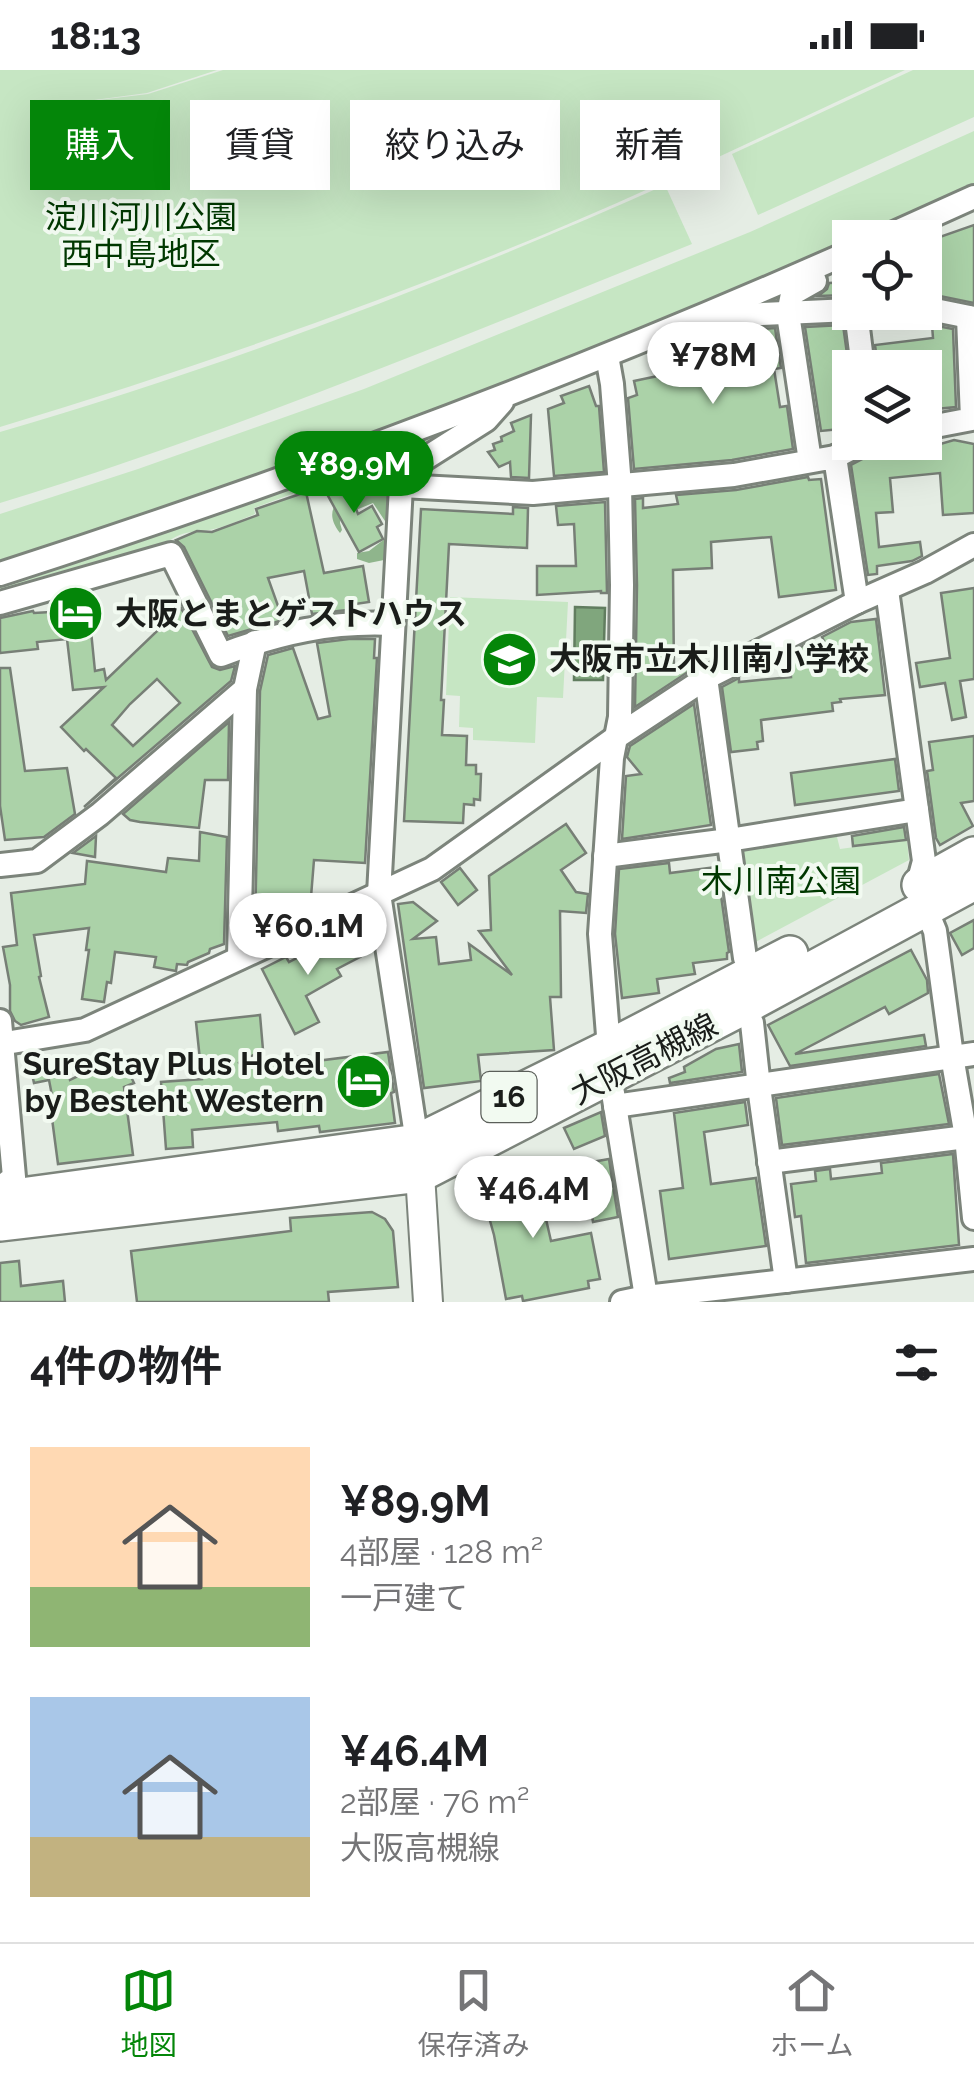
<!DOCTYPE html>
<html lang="ja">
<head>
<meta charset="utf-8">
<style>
	:root { --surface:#fff; --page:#f2f2f2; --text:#202124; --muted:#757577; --line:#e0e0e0; --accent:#048609 }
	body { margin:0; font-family:Raleway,"Noto Sans JP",sans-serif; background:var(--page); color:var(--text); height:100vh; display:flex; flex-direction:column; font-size:38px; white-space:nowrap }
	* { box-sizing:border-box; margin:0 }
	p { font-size:32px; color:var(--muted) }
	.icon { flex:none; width:55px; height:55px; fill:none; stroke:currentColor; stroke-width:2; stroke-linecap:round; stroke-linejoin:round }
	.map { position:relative; height:1232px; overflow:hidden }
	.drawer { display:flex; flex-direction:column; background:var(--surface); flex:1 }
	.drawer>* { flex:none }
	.top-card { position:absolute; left:30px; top:30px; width:915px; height:90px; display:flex; gap:20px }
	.tools { position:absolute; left:832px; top:150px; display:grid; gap:20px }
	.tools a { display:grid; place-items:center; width:110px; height:110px; border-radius:0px; background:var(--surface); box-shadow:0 10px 40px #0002; font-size:50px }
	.price { position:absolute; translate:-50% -85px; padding:0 22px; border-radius:35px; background:#fff; color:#222; font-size:32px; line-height:65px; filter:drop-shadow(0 2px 5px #0008) }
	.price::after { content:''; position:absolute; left:50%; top:60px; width:30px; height:22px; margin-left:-15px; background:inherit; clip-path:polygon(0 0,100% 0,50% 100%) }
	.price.active { background:var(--accent); color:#fff }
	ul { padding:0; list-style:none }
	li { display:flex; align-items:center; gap:30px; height:250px; padding:0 30px }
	li span { display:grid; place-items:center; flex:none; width:280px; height:200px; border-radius:0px; color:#555 }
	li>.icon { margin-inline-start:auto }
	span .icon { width:120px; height:120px; fill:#fffc; stroke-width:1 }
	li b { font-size:42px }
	h2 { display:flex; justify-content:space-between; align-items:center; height:120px; padding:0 30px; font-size:42px }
	.tag { padding:0 35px; border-radius:0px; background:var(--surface); box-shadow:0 10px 40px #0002; font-size:35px; line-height:90px }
	.tag.active { background:var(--accent); color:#fff }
	.status { display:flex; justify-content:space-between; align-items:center; height:70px; padding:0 50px; background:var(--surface); direction:ltr }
	.status svg { height:28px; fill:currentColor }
	.tabs { display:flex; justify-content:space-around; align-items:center; height:140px; border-top:2px solid var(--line); background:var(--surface); font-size:28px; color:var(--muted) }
	.tabs a { display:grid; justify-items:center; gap:5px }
	.tabs .active { color:var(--accent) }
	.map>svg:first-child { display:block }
	.green { fill:#c6e6c3 }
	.forest { fill:#8fb58c }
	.water { fill:#80a67d; stroke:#617d5f; stroke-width:2.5 }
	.building { fill:#abd2a8; stroke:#777f76; stroke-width:2.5; fill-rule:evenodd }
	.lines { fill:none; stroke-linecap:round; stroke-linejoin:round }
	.minor-casing { stroke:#7c847b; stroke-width:28 }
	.tertiary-casing { stroke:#7c847b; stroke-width:32 }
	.primary-casing { stroke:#7c847b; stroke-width:40 }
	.minor { stroke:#fff; stroke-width:22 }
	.tertiary { stroke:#fff; stroke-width:28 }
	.primary { stroke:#fff; stroke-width:35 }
	.labels { text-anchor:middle; stroke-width:8; stroke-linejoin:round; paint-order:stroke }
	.shield { fill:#f2faf1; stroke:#5b5f5a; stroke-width:2.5 }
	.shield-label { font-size:30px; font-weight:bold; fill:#1a1d1a }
	.park-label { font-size:32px; fill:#003800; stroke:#f2faf1 }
	.poi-label { font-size:32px; font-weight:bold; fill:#1a1d1a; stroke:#f2faf1; text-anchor:start }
	.street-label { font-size:32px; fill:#1a1d1a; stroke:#f2faf1 }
</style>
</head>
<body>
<div class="status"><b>18:13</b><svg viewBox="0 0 49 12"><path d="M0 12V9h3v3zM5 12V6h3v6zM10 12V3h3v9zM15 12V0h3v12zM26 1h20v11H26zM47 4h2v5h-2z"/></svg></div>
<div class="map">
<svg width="974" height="1232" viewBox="0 0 974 1232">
	<rect width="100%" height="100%" fill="#e5ede4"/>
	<g class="green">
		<path d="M 0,0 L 217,0 L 147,23 L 57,35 L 148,24 L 223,0 L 905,0 C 792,52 680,107 566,155 C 382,233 191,299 0,357 Z"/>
		<path d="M 913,0 L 974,0 L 974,47 L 758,145 L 732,84 Z"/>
		<path d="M 974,61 L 974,113 C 784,199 592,283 395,357 C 265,407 132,450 0,493 L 0,444 L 138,399 L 364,319 L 750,162 Z"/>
		<path d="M 665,115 L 692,174 C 463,266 236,361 0,433 L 0,362 C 227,296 449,211 665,115 Z"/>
		<path d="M 458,353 L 460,357 L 396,398 L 389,409 L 352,420 L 346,404 L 254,438 L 255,444 C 242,449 228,456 214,459 C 194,463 183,459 165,474 L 0,525 L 0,513 Z"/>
		<path d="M 450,527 L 568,532 L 563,628 L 537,627 L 535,673 L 473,670 L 473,658 L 459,657 L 460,626 L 446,625 Z"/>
		<path d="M 836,763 L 840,779 L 907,770 L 909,790 L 748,876 L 734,777 Z"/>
	</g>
	<path class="forest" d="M 385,416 C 394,439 389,466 389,489 L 369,493 L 357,489 L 357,483 L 369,481 L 386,468 L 385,451 L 373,433 L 356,440 L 351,438 L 341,444 L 340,453 L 342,460 L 340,463 C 314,430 359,417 385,416 Z"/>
	<path class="water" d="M 575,537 L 605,538 L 603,610 L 574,610 Z"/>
	<g class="building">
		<path d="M 974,155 L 974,233 L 925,223 L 925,175 L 935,172 L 934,169 Z"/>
		<path d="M 850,212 L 850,225 L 818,226 L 827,219 L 829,213 Z"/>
		<path d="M 843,255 L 850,305 L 850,358 L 821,361 L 805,257 Z"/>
		<path d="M 932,255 L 953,259 L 956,337 L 925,340 L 925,298 L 878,298 L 875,275 L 933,268 Z"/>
		<path d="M 775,258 L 781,298 L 774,299 L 780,337 L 787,336 L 793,379 L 732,390 L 634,399 L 628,328 L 637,325 L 634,311 L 696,298 L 694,287 L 718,283 L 716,271 L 747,266 L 746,260 Z"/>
		<path d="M 589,316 L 596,336 L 599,336 L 604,402 L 554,406 L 548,339 L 564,333 L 561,326 Z"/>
		<path d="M 531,345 L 529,408 L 511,407 L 510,392 L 499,397 L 488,382 L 495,380 L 493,374 L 502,371 L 501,367 L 514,361 L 511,353 Z"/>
		<path d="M 954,370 L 974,374 L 974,443 L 943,445 L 940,403 L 890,408 L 893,442 L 876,443 L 879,477 L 920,472 L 922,486 L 912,491 L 877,496 L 877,504 L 868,505 L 851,395 L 874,383 L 920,376 L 920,372 L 936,372 L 937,375 Z"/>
		<path d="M 344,407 L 358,444 L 372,436 L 382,454 L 377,457 L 383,469 L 359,482 L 322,415 Z"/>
		<path d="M 808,407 L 809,410 L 821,409 L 836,520 L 779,527 L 771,467 L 711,472 L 712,498 L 673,500 L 674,603 L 698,591 L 700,594 L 635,637 L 637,515 L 635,429 L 643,428 L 643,438 L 678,434 L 676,425 L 736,420 Z"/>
		<path d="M 306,422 L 324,503 L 363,496 L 369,532 L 355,534 L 356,539 L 312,544 L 304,501 L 268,508 L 283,550 L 228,566 L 184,477 L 176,470 L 197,461 L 212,462 L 258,445 L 256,439 Z"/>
		<path d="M 605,432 L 607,523 L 601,523 L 601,521 L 537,525 L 537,496 L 576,496 L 574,454 L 558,455 L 556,436 Z"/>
		<path d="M 513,437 L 528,438 L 527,478 L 449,474 L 441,630 L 444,630 L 442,665 L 467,666 L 466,695 L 476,695 L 476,704 L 481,704 L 480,730 L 474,729 L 474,735 L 464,734 L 463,753 L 404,751 L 421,439 L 513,444 Z"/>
		<path d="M 974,518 L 974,609 L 960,611 L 966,647 L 952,650 L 945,613 L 920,617 L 916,593 L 950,588 L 941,523 Z"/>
		<path d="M 82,525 L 87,561 L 91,561 L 95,601 L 104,599 L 106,610 L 181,538 L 212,597 L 220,600 L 235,596 L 231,611 L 84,737 L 116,708 L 86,679 L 84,681 L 61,657 L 104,617 L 73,620 L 67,569 L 37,572 L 38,579 L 0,583 L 0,548 L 33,541 L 34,543 L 68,541 L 66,530 ZM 157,609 L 180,633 L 133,676 L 112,655 L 130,634 Z"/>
		<path d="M 876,549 L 885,625 L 840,629 L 841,632 L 832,633 L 833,641 L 761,650 L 763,671 L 757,672 L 758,679 L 731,682 L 722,617 L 739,608 L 739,612 L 791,607 L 789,583 L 809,573 L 824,571 L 822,567 L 851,552 Z"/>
		<path d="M 349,569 L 375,569 L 374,588 L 377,588 L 365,793 L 314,790 L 311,827 L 291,825 L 291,833 L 285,832 L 284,842 L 267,851 L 267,856 L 256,856 L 255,858 L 260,621 L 268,585 L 293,578 L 318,649 L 330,646 L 317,573 Z"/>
		<path d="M 0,598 L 10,598 L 25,701 L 67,698 L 75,744 L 44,767 L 5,770 L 0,736 Z"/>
		<path d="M 694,634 L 711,755 L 622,769 L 626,706 L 641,704 L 627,687 L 630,676 Z"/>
		<path d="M 229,652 L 228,710 L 205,710 L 199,758 L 140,752 L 130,750 L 123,744 Z"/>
		<path d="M 974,666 L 974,731 L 961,733 L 973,756 L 940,775 L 936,768 L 927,701 L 933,700 L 929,672 Z"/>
		<path d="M 895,689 L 899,721 L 795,735 L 791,703 Z"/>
		<path d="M 566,754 L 586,783 L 561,800 L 576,822 L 588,824 L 586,843 L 560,841 L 561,927 L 550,927 L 554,980 L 478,985 L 481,1011 L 424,1018 L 398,834 L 413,832 L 437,851 L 413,869 L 436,867 L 439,894 L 471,890 L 469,874 L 512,905 L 479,861 L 491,860 L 489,806 Z"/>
		<path d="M 904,757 L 906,770 L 853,776 L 852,766 Z"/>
		<path d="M 200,762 L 227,767 L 224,874 L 210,879 L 209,883 L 188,892 L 187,895 L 177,894 L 176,901 L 154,897 L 156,887 L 115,882 L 111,913 L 107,912 L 104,932 L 82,929 L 89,880 L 86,880 L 89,858 L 34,865 L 41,906 L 39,907 L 49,947 L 21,955 L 15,951 L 10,941 L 10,915 L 3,877 L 17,875 L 11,823 L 85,814 L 87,791 L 166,802 L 168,788 L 199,791 Z"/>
		<path d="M 96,766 L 95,787 L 73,783 Z"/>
		<path d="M 669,793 L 670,803 L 717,797 L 729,882 L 727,883 L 727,889 L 693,893 L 695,904 L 657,909 L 659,923 L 622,928 L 615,864 L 619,799 Z"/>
		<path d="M 460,798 L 477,820 L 458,835 L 441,812 Z"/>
		<path d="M 974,850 L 974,878 L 962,885 L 950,863 Z"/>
		<path d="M 346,862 L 360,887 L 337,899 L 341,906 L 306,926 L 319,952 L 295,964 L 262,899 L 286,887 L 289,892 Z"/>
		<path d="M 911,880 L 927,910 L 928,923 L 889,944 L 885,937 L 795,984 L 924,965 L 926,976 L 790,996 L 768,955 Z"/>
		<path d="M 260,945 L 263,980 L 238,993 L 308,986 L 308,992 L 388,982 L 394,1022 L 391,1023 L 395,1053 L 320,1062 L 319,1056 L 278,1061 L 277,1052 L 192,1060 L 193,1077 L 166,1079 L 161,1012 L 202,1009 L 196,952 Z"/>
		<path d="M 739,974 L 742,1002 L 670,1013 L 669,1008 L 685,1002 L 684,997 L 716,979 Z"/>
		<path d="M 66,988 L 70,1010 L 101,995 L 103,999 L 123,990 L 134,1013 L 124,1017 L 133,1085 L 58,1094 L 51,1041 L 55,1041 L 49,1010 L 34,1013 L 30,995 Z"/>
		<path d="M 939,1004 L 949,1054 L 782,1075 L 776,1028 Z"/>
		<path d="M 745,1032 L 748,1055 L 704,1062 L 711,1114 L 756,1108 L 766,1176 L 669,1189 L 660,1121 L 683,1118 L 674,1043 Z"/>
		<path d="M 601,1042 L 605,1066 L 574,1079 L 564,1058 Z"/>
		<path d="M 953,1084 L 959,1175 L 806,1193 L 801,1146 L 795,1147 L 791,1114 L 816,1111 L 815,1101 L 830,1099 L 831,1109 L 882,1103 L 881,1093 Z"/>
		<path d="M 609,1089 L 618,1147 L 593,1152 L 584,1102 L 581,1094 Z"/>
		<path d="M 529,1096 L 530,1102 L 535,1101 L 551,1171 L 591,1163 L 600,1209 L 588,1211 L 589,1218 L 523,1231 L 522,1226 L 506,1229 L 494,1165 L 478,1108 Z"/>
		<path d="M 372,1142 L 385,1149 L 393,1161 L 398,1217 L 328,1222 L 329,1232 L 137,1232 L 131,1181 L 291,1161 L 290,1148 Z"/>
		<path d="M 19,1191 L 21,1216 L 63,1211 L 65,1232 L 0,1232 L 0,1193 Z"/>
	</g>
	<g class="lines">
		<defs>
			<g id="minor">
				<path d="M 883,168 L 974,127"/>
				<path d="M 925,238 L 974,248"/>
				<path d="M 856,242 L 863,298"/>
				<path d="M 719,246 L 850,240"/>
				<path d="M 607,286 L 612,314 L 620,416 L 622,515 L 620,647 L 612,688 L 600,864 L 609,978"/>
				<path d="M 925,358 L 972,349 L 968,247"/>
				<path d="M 835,387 L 864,372"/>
				<path d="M 810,391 L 788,244 L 792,224 L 815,211"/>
				<path d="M 401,416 L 533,423 L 734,405 L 835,387 L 857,532"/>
				<path d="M 0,504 C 289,411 573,305 850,182"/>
				<path d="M 887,520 L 924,791 L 917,817 L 935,861 L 952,986 L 966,1067 L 974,1148"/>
				<path d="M 0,533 L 171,484 L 221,585 C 278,563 332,551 393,554"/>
				<path d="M 706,608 L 745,888 L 755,903"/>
				<path d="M 605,786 L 729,770 L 917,740"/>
				<path d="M 0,795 L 37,791 L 100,744 L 245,619"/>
				<path d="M 239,888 L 245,619 L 255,572"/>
				<path d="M 743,937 L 752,953 L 759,1017 L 786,1211"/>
				<path d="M 0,951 L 14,1107 L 0,1118"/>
				<path d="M 0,974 L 85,960 L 432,799 L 618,666 L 706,608 L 857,532 L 925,502 L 974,475"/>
				<path d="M 613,1023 L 646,1227"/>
				<path d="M 615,1036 L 974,984"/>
				<path d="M 419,1085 L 379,824 L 401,416 L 407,400 L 486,350 L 502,332"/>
				<path d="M 769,1092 L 966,1067"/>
				<path d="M 622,1232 L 646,1227 L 974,1189"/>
			</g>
			<path id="tertiary" d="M 420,1104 L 428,1232"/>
			<g id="primary">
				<path d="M 920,815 L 974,785"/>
				<path d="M 0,1129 L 418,1072 L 609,978 L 790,884"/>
				<path d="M 0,1153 L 420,1104 L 743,937 L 974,812"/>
			</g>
		</defs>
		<use href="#minor" class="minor-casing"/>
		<use href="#tertiary" class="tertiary-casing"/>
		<use href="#primary" class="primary-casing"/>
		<use href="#minor" class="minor"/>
		<use href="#tertiary" class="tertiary"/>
		<use href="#primary" class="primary"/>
	</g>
	<defs>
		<symbol id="hotel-disc" viewBox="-11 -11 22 22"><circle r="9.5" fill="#048609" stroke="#f2faf1"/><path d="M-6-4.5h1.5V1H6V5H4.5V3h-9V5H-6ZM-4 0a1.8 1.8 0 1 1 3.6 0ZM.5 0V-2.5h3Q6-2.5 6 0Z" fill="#fff"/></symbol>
		<symbol id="school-disc" viewBox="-11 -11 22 22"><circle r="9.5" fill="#048609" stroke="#f2faf1"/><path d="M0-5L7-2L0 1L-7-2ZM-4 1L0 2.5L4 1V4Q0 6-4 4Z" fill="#fff"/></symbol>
	</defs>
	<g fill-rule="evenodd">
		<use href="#hotel-disc" x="44" y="512" width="63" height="63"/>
		<use href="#school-disc" x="478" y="558" width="63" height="63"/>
		<use href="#hotel-disc" x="332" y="980" width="63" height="63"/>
	</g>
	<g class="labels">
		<rect class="shield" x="481.5" y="1002" width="55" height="50" rx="8"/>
		<g class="shield-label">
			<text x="509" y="1037">16</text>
		</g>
		<g class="park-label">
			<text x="141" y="158">淀川河川公園<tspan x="141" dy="37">西中島地区</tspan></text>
			<text x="781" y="822">木川南公園</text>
		</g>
		<g class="poi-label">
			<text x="115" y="555">大阪とまとゲストハウス</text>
			<text x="549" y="600">大阪市立木川南小学校</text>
			<text x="324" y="1005" text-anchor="end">SureStay Plus Hotel<tspan x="324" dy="37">by Besteht Western</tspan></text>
		</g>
		<g class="street-label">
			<text transform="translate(644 989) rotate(-27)" y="11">大阪高槻線</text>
		</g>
	</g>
</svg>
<div class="tools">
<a><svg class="icon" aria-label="locate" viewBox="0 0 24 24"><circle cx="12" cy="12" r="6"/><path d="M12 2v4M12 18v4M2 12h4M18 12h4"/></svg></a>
<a><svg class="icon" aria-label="layers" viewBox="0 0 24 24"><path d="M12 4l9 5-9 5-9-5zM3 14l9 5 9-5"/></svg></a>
</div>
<b class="price" style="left:713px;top:337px">¥78M</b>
<b class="price active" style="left:354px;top:446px">¥89.9M</b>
<b class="price" style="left:308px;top:908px">¥60.1M</b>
<b class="price" style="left:533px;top:1171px">¥46.4M</b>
<div class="top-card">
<a class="tag active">購入</a>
<a class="tag">賃貸</a>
<a class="tag">絞り込み</a>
<a class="tag">新着</a>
</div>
</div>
<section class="drawer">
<h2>4件の物件<svg class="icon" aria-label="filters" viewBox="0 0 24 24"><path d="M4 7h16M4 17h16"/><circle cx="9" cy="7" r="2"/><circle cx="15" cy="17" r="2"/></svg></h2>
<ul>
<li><span style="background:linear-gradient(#ffd9b3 70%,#8fb573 0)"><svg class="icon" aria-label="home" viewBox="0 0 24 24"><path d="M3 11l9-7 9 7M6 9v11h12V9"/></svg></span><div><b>¥89.9M</b><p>4部屋 · 128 m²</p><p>一戸建て</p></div></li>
<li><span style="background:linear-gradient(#a9c7e8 70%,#c2b280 0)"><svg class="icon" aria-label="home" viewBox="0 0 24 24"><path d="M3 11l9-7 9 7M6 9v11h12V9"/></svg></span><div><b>¥46.4M</b><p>2部屋 · 76 m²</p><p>大阪高槻線</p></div></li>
</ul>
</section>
<nav class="tabs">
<a class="active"><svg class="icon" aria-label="map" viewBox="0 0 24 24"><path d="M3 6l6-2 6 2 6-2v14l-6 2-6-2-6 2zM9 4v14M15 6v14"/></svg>地図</a>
<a><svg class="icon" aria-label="saved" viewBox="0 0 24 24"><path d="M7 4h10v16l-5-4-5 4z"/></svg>保存済み</a>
<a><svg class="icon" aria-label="home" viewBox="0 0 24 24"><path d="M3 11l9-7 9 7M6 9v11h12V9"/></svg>ホーム</a>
</nav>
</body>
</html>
